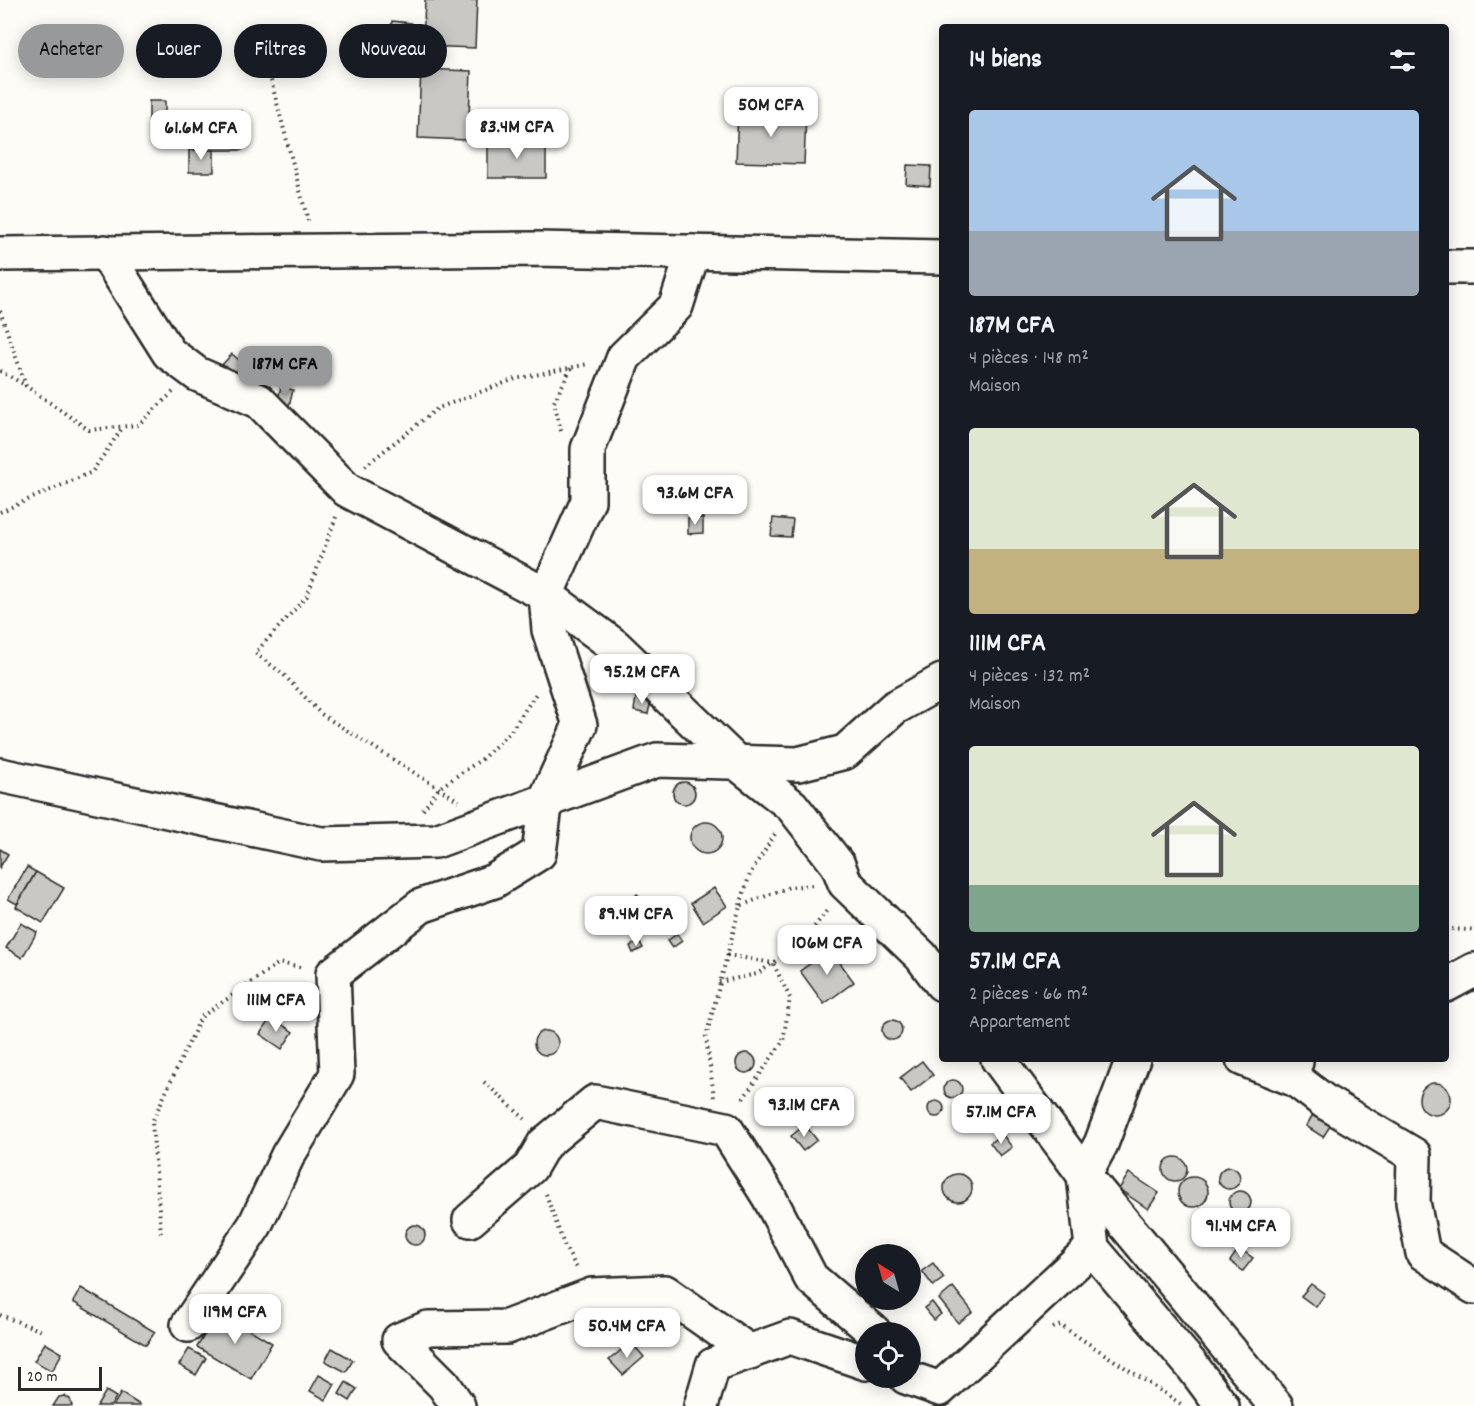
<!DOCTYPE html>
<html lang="fr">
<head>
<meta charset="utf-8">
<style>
	:root { --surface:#171b24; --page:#20242c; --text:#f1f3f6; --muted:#9ea1a6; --accent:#98999b }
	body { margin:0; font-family:Dekko,sans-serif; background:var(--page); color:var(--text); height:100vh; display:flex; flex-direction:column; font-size:22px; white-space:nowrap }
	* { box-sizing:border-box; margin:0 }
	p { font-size:20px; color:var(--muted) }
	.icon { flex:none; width:33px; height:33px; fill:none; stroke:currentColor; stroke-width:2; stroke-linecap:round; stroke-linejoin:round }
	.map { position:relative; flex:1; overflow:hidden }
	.sheet { position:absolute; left:939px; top:24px; width:510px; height:1038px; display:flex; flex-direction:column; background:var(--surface); border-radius:6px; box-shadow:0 3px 15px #0003 }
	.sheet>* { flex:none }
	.guide { position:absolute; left:18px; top:24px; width:570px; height:54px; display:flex; gap:12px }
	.needle { width:39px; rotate:323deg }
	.tools { position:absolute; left:855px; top:1244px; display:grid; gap:12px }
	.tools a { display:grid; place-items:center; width:66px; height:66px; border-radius:50%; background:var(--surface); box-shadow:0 3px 15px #0003; font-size:30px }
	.scale { position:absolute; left:18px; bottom:15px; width:84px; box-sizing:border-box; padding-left:6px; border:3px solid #2b2b2b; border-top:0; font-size:16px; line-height:21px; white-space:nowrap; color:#2b2b2b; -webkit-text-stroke:4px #fdfcf7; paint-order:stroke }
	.price { position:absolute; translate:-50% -51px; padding:0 14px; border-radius:12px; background:#fff; color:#222; font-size:20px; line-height:39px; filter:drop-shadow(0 2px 3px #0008) }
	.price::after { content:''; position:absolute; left:50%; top:36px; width:18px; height:14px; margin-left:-9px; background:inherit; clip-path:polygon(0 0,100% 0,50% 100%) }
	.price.active { background:var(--accent); color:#111 }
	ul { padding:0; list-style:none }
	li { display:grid; align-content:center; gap:12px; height:318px; padding:0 30px }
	li span { display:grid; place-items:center; height:186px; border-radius:6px; color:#555 }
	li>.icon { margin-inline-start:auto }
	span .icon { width:108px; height:108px; fill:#fffc; stroke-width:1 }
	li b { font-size:26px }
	h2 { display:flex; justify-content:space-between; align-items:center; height:72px; padding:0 30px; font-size:26px }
	.tag { padding:0 21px; border-radius:27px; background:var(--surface); box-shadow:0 3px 15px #0003; font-size:21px; line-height:54px }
	.tag.active { background:var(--accent); color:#111 }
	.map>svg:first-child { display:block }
	.building { fill:#c9c8c4; stroke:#2b2b2b; stroke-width:1.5 }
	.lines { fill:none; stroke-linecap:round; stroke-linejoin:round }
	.minor-casing { stroke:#2b2b2b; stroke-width:38 }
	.highway-casing { stroke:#2b2b2b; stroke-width:38 }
	.path { stroke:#2b2b2b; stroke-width:4; stroke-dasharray:1.5 4.5; stroke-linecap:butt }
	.minor { stroke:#fdfcf7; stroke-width:33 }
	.highway { stroke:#fdfcf7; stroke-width:33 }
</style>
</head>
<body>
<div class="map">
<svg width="1474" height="1406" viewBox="0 0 1474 1406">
	<rect width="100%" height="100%" fill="#fdfcf7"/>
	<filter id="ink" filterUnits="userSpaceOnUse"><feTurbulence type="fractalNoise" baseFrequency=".0167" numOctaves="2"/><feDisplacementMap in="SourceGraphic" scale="12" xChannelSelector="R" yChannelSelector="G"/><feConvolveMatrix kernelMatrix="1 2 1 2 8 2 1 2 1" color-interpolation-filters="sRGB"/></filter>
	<g filter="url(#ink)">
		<g class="building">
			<path d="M 425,0 L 477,0 L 475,48 L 423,46 Z"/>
			<path d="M 392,21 L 411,23 L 408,43 L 389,40 Z"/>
			<path d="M 421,69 L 471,71 L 468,140 L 418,138 Z"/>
			<path d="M 149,101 L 165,101 L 165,121 L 149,122 Z"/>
			<path d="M 242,111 L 242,150 L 189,150 L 189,112 Z"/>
			<path d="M 738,111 L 806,114 L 804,164 L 736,162 Z"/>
			<path d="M 488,142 L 546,143 L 546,178 L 488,178 Z"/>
			<rect x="189" y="150" width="25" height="22"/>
			<path d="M 907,165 L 931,166 L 930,186 L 906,184 Z"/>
			<path d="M 232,354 L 245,365 L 234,377 L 221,366 Z"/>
			<path d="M 281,387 L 293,390 L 289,406 L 277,403 Z"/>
			<path d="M 688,518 L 703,518 L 703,533 L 688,534 Z"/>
			<path d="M 773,518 L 793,520 L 791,537 L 771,536 Z"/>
			<path d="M 636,697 L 651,700 L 648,714 L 634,711 Z"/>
			<circle cx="684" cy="793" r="11"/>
			<circle cx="706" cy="838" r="16"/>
			<path d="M 0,849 L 8,854 L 0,867 Z"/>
			<path d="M 27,867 L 36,872 L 17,904 L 8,899 Z"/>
			<path d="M 36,872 L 64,888 L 43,923 L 16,907 Z"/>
			<path d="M 714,888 L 727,906 L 703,922 L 691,903 Z"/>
			<path d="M 637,894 L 648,904 L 627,928 L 616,919 Z"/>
			<path d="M 650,901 L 661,910 L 638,937 L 627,928 Z"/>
			<path d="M 21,923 L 37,932 L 22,958 L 6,948 Z"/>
			<path d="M 677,934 L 682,941 L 672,948 L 667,941 Z"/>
			<path d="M 639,941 L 643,948 L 633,953 L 630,946 Z"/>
			<path d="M 830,949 L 854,982 L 824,1004 L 800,971 Z"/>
			<path d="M 271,1017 L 293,1032 L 282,1049 L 260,1034 Z"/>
			<circle cx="892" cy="1030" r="10"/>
			<circle cx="546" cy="1043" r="12"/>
			<circle cx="746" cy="1063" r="10"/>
			<path d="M 922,1061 L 933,1075 L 911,1092 L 900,1078 Z"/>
			<circle cx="953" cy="1089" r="9"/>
			<circle cx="1435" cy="1099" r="16"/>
			<circle cx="936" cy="1109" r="8"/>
			<path d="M 1314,1113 L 1332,1123 L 1323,1137 L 1306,1126 Z"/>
			<path d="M 805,1125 L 817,1140 L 803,1151 L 791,1136 Z"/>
			<path d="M 1002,1134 L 1012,1147 L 1000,1156 L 990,1143 Z"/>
			<circle cx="1175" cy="1169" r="12"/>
			<circle cx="1229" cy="1178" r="11"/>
			<path d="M 1129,1173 L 1159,1193 L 1148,1209 L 1119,1189 Z"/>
			<circle cx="958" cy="1188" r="14"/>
			<circle cx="1193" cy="1192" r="15"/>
			<circle cx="1240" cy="1202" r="11"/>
			<circle cx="415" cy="1235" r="10"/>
			<path d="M 1239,1248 L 1253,1258 L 1243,1271 L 1230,1261 Z"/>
			<path d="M 933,1263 L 944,1278 L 933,1286 L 922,1271 Z"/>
			<path d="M 1311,1284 L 1325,1294 L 1316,1307 L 1301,1296 Z"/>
			<path d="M 953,1287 L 973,1312 L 958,1323 L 939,1299 Z"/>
			<path d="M 81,1288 L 155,1332 L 146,1345 L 73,1302 Z"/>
			<path d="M 932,1302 L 941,1314 L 934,1320 L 924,1308 Z"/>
			<path d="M 219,1311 L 272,1343 L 251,1379 L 197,1347 Z"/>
			<path d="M 631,1342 L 644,1357 L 623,1375 L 609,1360 Z"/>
			<path d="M 45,1343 L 62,1353 L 52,1371 L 34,1361 Z"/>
			<path d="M 332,1348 L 353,1360 L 346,1372 L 325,1361 Z"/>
			<path d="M 189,1349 L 206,1358 L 196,1375 L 179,1365 Z"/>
			<path d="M 319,1375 L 335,1384 L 326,1400 L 310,1391 Z"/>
			<path d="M 346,1382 L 357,1389 L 350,1401 L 339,1394 Z"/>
			<path d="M 106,1391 L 116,1397 L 111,1406 L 97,1406 Z"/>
			<path d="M 121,1393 L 140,1405 L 139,1406 L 113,1406 Z"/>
			<path d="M 65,1396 L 70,1399 L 72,1406 L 53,1406 L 59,1397 Z"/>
		</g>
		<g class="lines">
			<defs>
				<g id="minor">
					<path d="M 105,252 L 169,353 L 197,374 L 259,401 L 347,490 L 546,595 L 615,646 L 736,762 L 792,806 L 838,865 L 845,883 L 921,956 L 942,984"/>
					<path d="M 0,775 L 321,844 L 436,841 L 657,760 L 798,764 L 845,752 L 894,708 L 942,681"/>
					<path d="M 1446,985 L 1474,970"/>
					<path d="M 998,1059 L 1084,1175 L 1276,1406"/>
					<path d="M 1243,1059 L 1276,1072 L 1296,1062"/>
					<path d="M 1276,1072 L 1296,1080 L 1325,1102 L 1414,1155 L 1413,1202 L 1423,1253 L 1474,1287"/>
					<path d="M 470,1220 L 530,1168 L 544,1144 L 595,1102 L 726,1129 L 769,1197 L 811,1278 L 874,1332"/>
					<path d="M 1092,1248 L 1193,1367 L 1222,1406"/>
					<path d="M 188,1325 L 255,1225 L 288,1155 L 337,1074 L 333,974 L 421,906 L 494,881 L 539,853 L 546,799 L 580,725 L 549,630 L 546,595 L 588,501 L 588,449 L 624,357 L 676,306 L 693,252"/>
					<path d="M 906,1377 L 940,1389 L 1092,1248 L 1084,1175 L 1101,1144 L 1133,1059"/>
					<path d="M 458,1406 L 444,1385 L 399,1340 L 428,1328 L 507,1327 L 592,1295 L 665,1292 L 750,1352"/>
					<path d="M 701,1406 L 713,1365 L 790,1337 L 866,1363"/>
				</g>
				<g id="highway">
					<path d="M 0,254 L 536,249 L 942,257"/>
					<path d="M 1446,267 L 1474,267"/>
				</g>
			</defs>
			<use href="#minor" class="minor-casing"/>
			<use href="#highway" class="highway-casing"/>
			<g class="path">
				<path d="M 268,69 L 308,221"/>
				<path d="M 0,311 L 26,386 L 89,430 L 138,425 L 173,392"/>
				<path d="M 0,371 L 25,385"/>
				<path d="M 561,431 L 554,402 L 571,368"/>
				<path d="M 365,466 L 438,408 L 515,379 L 588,364"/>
				<path d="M 0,512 L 92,472 L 123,427"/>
				<path d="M 336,517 L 307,596 L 255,653 L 283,674 L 321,714 L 459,801"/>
				<path d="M 423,810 L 439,788 L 482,759 L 511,731 L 537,692"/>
				<path d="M 740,905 L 750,874 L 775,834"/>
				<path d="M 1446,929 L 1474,930"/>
				<path d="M 727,955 L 773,963 L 790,998 L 783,1041 L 741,1102"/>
				<path d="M 719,982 L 757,974 L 802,943 L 828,909"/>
				<path d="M 484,1082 L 525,1119"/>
				<path d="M 714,1097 L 706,1037 L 740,906 L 789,887 L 815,885"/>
				<path d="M 546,1194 L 564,1245 L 578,1270"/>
				<path d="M 161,1233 L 152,1122 L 201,1017 L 279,963 L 303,968"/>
				<path d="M 0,1315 L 42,1331"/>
				<path d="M 1053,1328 L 1060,1325 L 1181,1404"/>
			</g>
			<use href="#minor" class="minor"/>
			<use href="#highway" class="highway"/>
		</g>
	</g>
</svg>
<div class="tools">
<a><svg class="needle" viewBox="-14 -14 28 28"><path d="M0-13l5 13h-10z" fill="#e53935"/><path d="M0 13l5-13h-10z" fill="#9ea1a6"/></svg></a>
<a><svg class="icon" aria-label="locate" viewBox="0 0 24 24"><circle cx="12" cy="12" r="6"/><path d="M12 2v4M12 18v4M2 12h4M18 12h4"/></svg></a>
</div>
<div class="scale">20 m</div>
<b class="price" style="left:771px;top:138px">50M CFA</b>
<b class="price" style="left:517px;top:160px">83.4M CFA</b>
<b class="price" style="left:201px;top:161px">61.6M CFA</b>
<b class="price active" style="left:285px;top:397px">187M CFA</b>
<b class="price" style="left:695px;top:526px">93.6M CFA</b>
<b class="price" style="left:642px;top:705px">95.2M CFA</b>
<b class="price" style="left:636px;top:947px">89.4M CFA</b>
<b class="price" style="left:827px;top:976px">106M CFA</b>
<b class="price" style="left:276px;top:1033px">111M CFA</b>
<b class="price" style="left:804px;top:1138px">93.1M CFA</b>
<b class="price" style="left:1001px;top:1145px">57.1M CFA</b>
<b class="price" style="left:1241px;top:1259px">91.4M CFA</b>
<b class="price" style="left:235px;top:1345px">119M CFA</b>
<b class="price" style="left:627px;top:1359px">50.4M CFA</b>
<div class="guide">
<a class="tag active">Acheter</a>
<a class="tag">Louer</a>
<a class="tag">Filtres</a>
<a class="tag">Nouveau</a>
</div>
<section class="sheet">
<h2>14 biens<svg class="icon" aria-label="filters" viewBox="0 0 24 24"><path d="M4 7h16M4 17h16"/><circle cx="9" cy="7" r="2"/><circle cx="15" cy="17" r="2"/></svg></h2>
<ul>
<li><span style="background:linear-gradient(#a9c7e8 65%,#9aa5b1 0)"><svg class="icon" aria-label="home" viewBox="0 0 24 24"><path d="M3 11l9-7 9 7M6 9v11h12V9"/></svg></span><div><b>187M CFA</b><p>4 pièces · 148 m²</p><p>Maison</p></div></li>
<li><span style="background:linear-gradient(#dfe7d0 65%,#c2b280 0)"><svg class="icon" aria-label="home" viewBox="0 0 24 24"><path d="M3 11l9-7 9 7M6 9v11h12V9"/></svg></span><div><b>111M CFA</b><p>4 pièces · 132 m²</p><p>Maison</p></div></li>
<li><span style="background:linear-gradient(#dfe7d0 75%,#7fa58c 0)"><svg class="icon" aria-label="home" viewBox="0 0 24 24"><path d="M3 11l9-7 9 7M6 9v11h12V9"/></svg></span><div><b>57.1M CFA</b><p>2 pièces · 66 m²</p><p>Appartement</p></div></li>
</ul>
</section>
</div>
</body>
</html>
